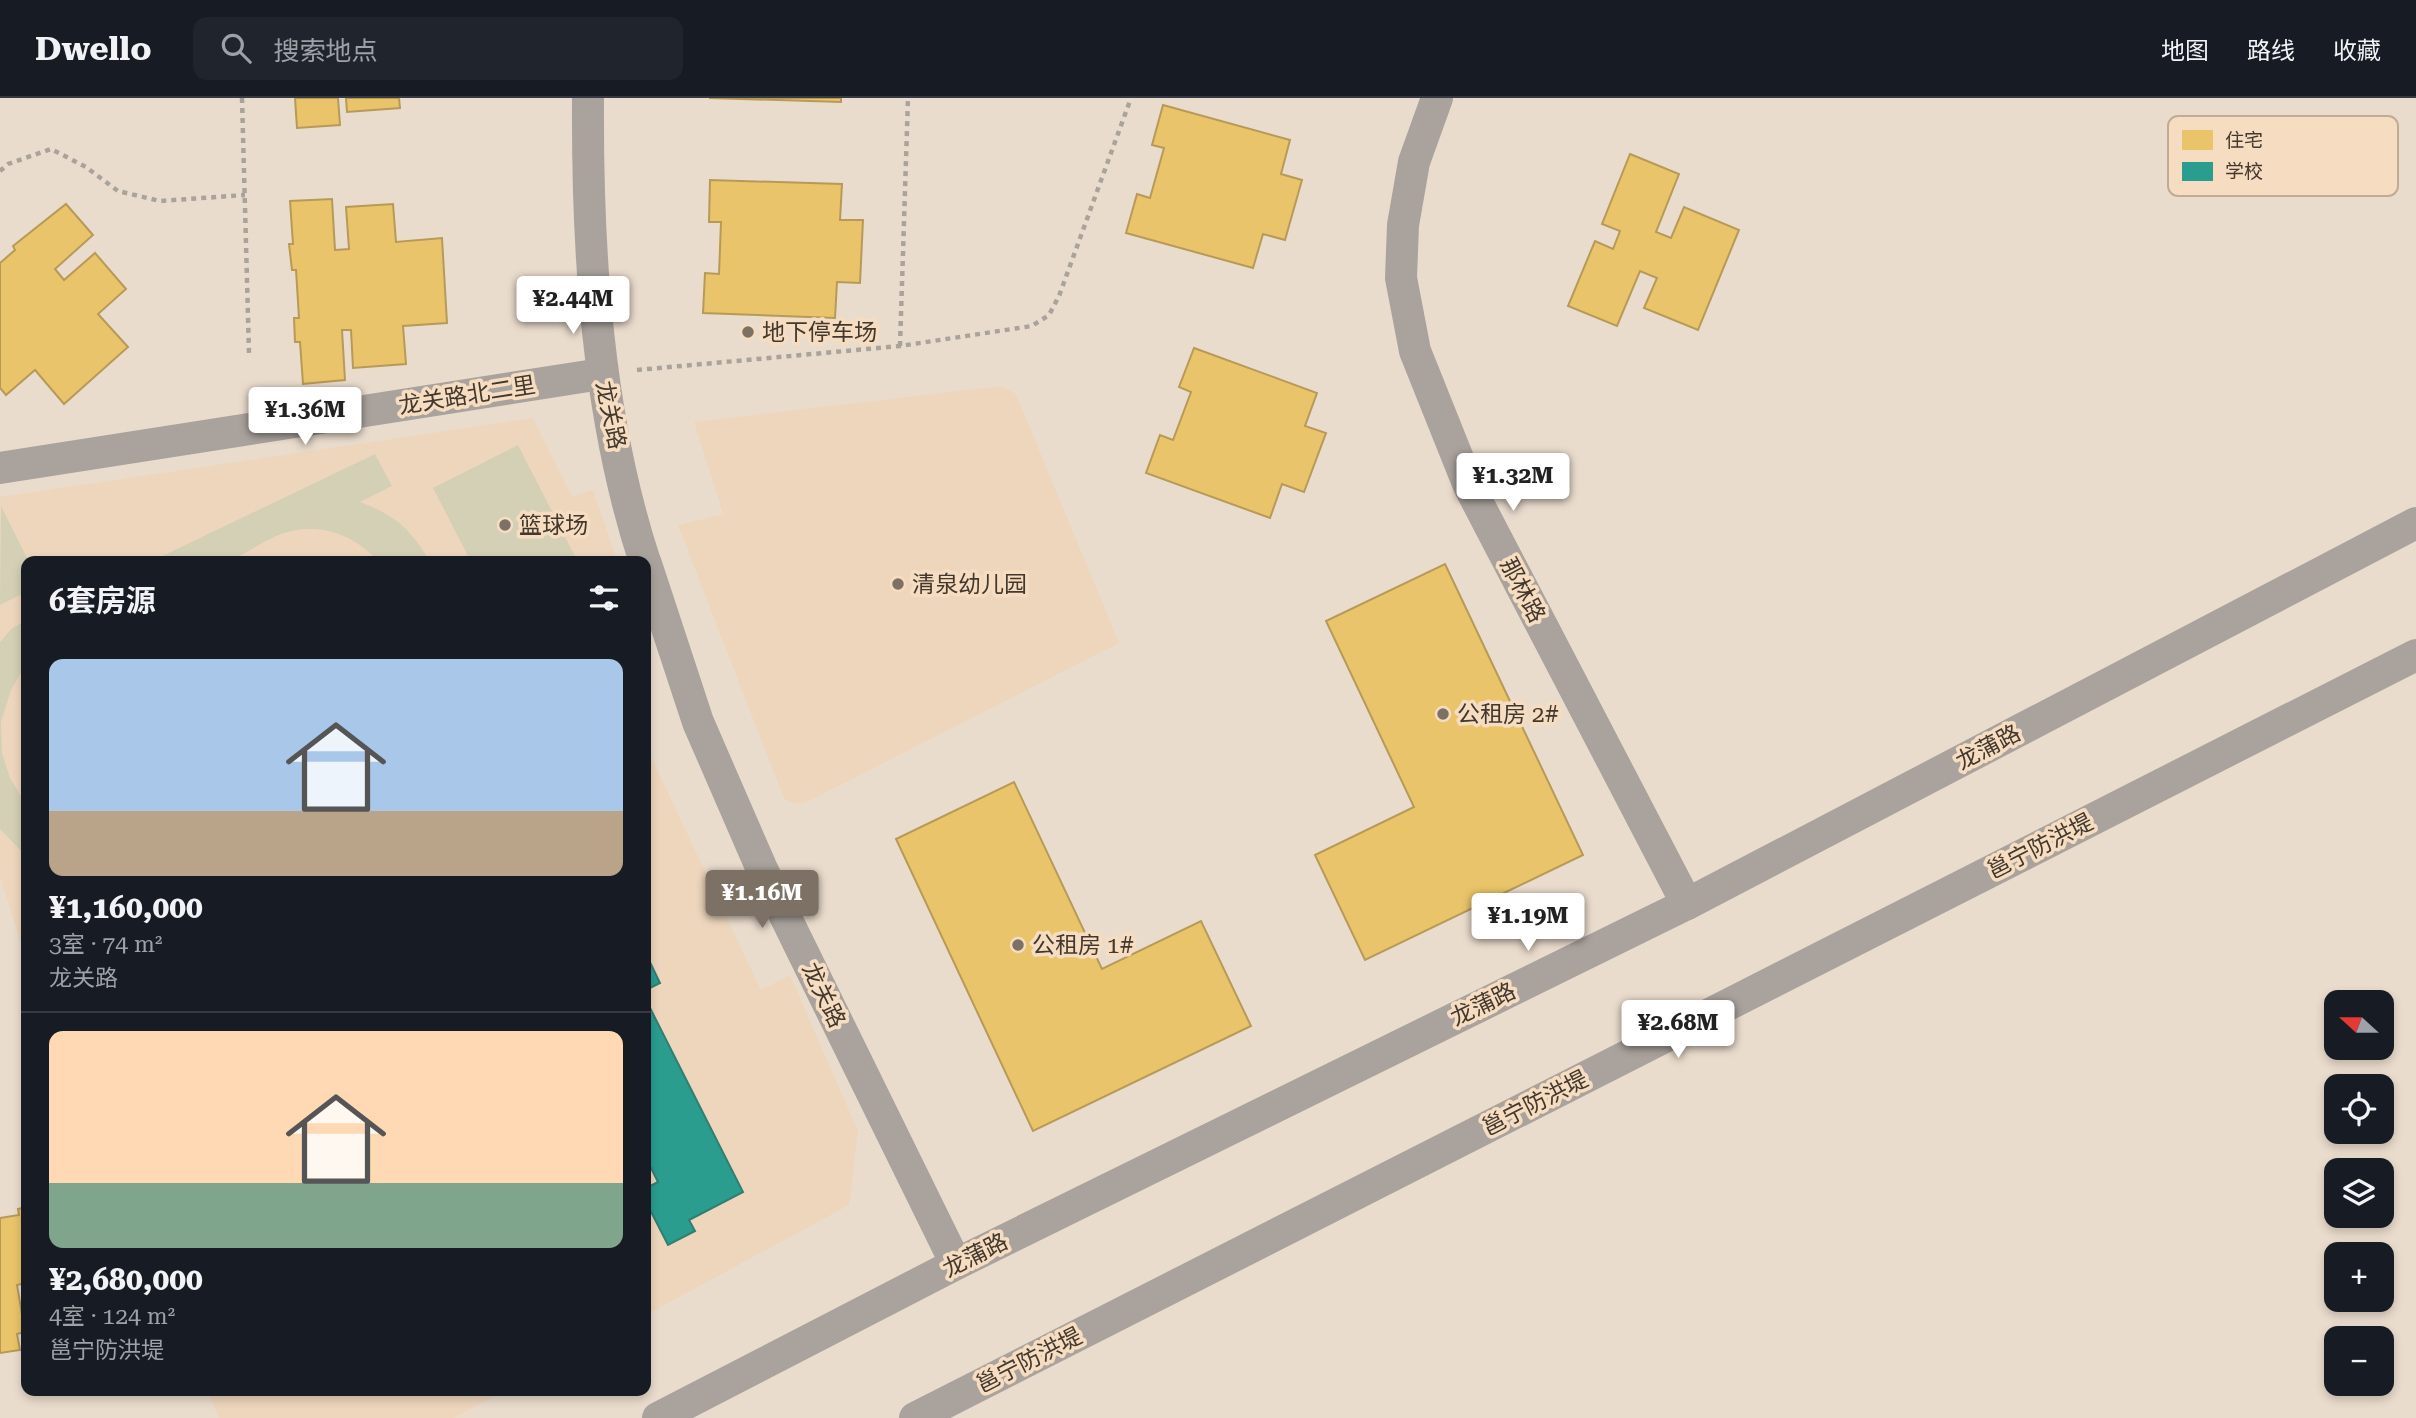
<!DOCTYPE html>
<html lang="zh">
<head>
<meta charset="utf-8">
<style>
	:root { --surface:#171b24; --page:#20242c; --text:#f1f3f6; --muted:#9ea1a6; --line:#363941; --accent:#7d7165 }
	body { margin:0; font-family:"Roboto Serif","Noto Sans SC",serif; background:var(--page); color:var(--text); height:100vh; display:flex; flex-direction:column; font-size:26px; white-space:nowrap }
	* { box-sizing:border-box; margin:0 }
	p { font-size:23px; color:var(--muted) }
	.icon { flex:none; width:38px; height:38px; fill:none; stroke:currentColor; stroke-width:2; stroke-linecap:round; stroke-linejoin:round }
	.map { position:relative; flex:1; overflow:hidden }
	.sheet { position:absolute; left:21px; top:458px; width:630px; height:840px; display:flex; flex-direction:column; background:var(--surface); border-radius:14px; box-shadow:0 4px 10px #0003 }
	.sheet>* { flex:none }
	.needle { width:46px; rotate:291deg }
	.fabs { position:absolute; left:2324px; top:892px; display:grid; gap:14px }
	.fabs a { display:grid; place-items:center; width:70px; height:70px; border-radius:14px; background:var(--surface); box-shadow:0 4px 10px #0003; font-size:35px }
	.price { position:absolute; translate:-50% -60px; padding:0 16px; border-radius:7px; background:#fff; color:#222; font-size:23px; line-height:46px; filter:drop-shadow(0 2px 4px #0008) }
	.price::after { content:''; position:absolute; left:50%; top:42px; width:21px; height:16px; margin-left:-10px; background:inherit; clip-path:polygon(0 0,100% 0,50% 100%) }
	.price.active { background:var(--accent); color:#fff }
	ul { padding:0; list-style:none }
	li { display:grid; align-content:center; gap:14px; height:371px; padding:0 28px }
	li+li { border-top:2px solid var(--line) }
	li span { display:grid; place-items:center; height:217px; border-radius:14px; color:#555 }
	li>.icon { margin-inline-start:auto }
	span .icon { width:126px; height:126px; fill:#fffc; stroke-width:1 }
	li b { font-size:30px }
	h2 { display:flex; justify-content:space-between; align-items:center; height:84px; padding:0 28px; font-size:30px }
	header { display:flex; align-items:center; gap:42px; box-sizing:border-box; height:98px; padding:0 35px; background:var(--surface); border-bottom:2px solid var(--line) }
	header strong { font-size:33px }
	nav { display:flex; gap:38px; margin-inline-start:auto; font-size:24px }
	.search { width:490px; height:63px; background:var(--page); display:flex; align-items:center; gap:18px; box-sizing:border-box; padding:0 24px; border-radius:14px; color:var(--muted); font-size:26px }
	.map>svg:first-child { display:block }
	.built { fill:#eed6bd }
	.green { fill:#d4d0b6 }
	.homes { fill:#e9c46a; stroke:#b79a58; stroke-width:2 }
	.schools { fill:#2a9d8f; stroke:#317f72; stroke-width:2 }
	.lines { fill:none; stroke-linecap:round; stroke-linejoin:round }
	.path { stroke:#aaa39b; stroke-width:4.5; stroke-dasharray:5 5; stroke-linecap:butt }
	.street { stroke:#aaa39d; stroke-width:32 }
	.poi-dot { fill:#7d7165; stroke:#f6dcc1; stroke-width:2.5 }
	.labels { text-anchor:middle; stroke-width:7; stroke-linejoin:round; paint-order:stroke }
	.poi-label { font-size:23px; fill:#42382d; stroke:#f6dcc1; text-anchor:start }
	.street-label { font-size:23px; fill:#42382d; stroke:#f6dcc1 }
	.key { fill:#f6dcc1; stroke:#c0ab95; stroke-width:2 }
	.key-label { font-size:19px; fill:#42382d }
</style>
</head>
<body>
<header>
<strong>Dwello</strong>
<div class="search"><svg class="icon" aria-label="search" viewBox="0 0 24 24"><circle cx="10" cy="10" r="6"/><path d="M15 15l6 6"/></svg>搜索地点</div>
<nav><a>地图</a><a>路线</a><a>收藏</a></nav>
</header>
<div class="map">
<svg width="2416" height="1320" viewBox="0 0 2416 1320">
	<rect width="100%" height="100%" fill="#eadccd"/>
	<g class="built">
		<path d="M 1001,288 L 1016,296 L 1119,545 L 809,703 L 796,706 L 784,701 L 678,427 L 723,416 L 694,324 Z"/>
		<path d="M 533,320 L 572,398 L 593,392 L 617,464 L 26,464 L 26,861 L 0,779 L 0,399 Z"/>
		<path d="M 646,648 L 761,892 L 790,877 L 858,1033 L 849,1107 L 646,1217 Z"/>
		<path d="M 207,1293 L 504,1293 L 454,1320 L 219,1320 Z"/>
	</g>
	<g class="green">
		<path d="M 518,347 L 578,464 L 471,464 L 433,390 Z"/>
		<path d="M 375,356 L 392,388 L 360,404 C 395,417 411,431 430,464 L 379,464 C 354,436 318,423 281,436 C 262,443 246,457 227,463 C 209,469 171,464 150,464 Z"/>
		<path d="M 1,408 L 29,464 L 26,464 L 26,494 L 0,507 Z"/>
		<path d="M 26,523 L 26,566 L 11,592 L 1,624 L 2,655 L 10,680 L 26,707 L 26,758 L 0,731 L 0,544 L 12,530 Z"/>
	</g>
	<g class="homes">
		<path d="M 295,0 L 338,0 L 340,27 L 297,30 Z"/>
		<path d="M 346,0 L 399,0 L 400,10 L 347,14 Z"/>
		<path d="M 709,0 L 841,0 L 841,4 Z"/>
		<path d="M 1163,7 L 1290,42 L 1281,76 L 1302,82 L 1285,142 L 1263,136 L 1253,170 L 1126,135 L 1137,96 L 1150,100 L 1164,50 L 1152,47 Z"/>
		<path d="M 1630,56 L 1679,76 L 1656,134 L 1671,140 L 1684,109 L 1739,132 L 1698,232 L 1644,210 L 1657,180 L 1640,173 L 1617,228 L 1568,208 L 1595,143 L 1613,151 L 1620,133 L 1602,126 Z"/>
		<path d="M 710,82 L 842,86 L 840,122 L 863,122 L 860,185 L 837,184 L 835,220 L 703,215 L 705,175 L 719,176 L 721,124 L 709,124 Z"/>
		<path d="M 332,101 L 335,152 L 349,151 L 346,109 L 393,106 L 396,144 L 442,140 L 447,225 L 403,228 L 406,266 L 353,270 L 351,232 L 342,232 L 345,282 L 303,286 L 300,244 L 295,244 L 294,220 L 299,220 L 296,172 L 292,172 L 289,146 L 293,146 L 290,103 Z"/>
		<path d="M 66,106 L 93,137 L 55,171 L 64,182 L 95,155 L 126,191 L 98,216 L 128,249 L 64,306 L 35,272 L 6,297 L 0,290 L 0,165 L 15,152 L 13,148 Z"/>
		<path d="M 1194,250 L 1317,295 L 1305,328 L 1326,335 L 1304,394 L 1282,386 L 1270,420 L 1146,375 L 1160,337 L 1173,342 L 1191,294 L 1179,289 Z"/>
		<path d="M 1445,466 L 1583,757 L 1365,862 L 1315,757 L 1414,709 L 1326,523 Z"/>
		<path d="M 1014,684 L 1102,871 L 1201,823 L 1251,928 L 1033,1033 L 896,741 Z"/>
		<path d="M 26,1109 L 26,1185 L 17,1187 L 25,1234 L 17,1236 L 20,1252 L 0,1255 L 0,1120 L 19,1117 L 18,1111 Z"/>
	</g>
	<g class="schools">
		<path d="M 646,856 L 660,885 L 646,892 Z"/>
		<path d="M 646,902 L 743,1094 L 689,1122 L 695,1133 L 668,1147 L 646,1104 L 646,1090 L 658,1084 L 646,1060 Z"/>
	</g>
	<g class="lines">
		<g class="path">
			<path d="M 242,0 L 249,255"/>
			<path d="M 0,73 L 8,66 L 51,51 L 86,69 L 118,93 L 160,103 L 245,97"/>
			<path d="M 900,248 L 908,0"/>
			<path d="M 637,272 L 900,248 L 1032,228 L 1049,217 L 1059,198 L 1131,0"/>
		</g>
		<g class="street">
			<path d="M 588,0 C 587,153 597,318 645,464"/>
			<path d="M 1437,0 L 1414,64 L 1403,127 L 1401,180 L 1415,253 L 1469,388 L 1687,806"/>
			<path d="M 0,370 L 601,276"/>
			<path d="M 646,466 L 698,624 L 761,769 L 956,1166"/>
			<path d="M 658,1320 L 956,1166 L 1687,806 L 2416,425"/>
			<path d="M 915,1320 L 2416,557"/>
		</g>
	</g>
	<g class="poi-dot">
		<circle cx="748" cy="234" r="7"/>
		<circle cx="505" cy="427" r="7"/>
		<circle cx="898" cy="486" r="7"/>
		<circle cx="1443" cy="616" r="7"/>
		<circle cx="1018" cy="847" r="7"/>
	</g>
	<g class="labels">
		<g class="poi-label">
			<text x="762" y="242">地下停车场</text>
			<text x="519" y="435">篮球场</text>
			<text x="912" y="494">清泉幼儿园</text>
			<text x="1457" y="624">公租房 2#</text>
			<text x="1032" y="855">公租房 1#</text>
		</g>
		<g class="street-label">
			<text transform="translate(467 297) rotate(-9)" y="8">龙关路北二里</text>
			<text transform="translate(611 317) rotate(78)" y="8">龙关路</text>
			<text transform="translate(1523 492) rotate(62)" y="8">那林路</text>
			<text transform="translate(1988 649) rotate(-28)" y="8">龙蒲路</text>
			<text transform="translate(2040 748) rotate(-27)" y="8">邕宁防洪堤</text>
			<text transform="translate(824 897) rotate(64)" y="8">龙关路</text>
			<text transform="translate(1483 906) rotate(-26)" y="8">龙蒲路</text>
			<text transform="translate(1535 1005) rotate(-27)" y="8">邕宁防洪堤</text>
			<text transform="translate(975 1157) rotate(-27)" y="8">龙蒲路</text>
			<text transform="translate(1029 1262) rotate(-27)" y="8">邕宁防洪堤</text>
		</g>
	</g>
	<rect x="2168" y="18" width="230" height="80" rx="10" class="key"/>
	<rect x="2182" y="32" width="31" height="20" fill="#e9c46a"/>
	<rect x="2182" y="64" width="31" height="19" fill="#2a9d8f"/>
	<g class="key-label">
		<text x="2225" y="49">住宅</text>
		<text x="2225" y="80">学校</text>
	</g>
</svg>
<div class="fabs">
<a><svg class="needle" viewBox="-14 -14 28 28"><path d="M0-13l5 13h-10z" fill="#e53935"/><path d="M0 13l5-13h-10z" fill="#9ea1a6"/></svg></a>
<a><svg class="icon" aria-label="locate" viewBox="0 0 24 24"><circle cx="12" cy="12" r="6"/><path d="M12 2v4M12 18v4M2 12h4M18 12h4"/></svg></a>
<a><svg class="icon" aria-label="layers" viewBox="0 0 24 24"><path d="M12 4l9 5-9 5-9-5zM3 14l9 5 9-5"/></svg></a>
<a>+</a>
<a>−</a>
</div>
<b class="price" style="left:573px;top:238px">¥2.44M</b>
<b class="price" style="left:305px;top:349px">¥1.36M</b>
<b class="price" style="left:1513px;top:415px">¥1.32M</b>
<b class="price active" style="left:762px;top:832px">¥1.16M</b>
<b class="price" style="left:1528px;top:855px">¥1.19M</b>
<b class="price" style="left:1678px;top:962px">¥2.68M</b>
<section class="sheet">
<h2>6套房源<svg class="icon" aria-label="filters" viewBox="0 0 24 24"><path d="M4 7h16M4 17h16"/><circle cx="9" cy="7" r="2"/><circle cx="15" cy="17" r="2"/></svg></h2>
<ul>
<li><span style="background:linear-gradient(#a9c7e8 70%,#b9a48a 0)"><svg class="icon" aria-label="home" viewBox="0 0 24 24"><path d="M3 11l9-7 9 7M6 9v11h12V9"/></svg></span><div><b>¥1,160,000</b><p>3室 · 74 m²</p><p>龙关路</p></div></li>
<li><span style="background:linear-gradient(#ffd9b3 70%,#7fa58c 0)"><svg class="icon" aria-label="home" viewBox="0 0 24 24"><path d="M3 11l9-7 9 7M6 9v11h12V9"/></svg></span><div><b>¥2,680,000</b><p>4室 · 124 m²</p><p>邕宁防洪堤</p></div></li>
</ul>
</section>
</div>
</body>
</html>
